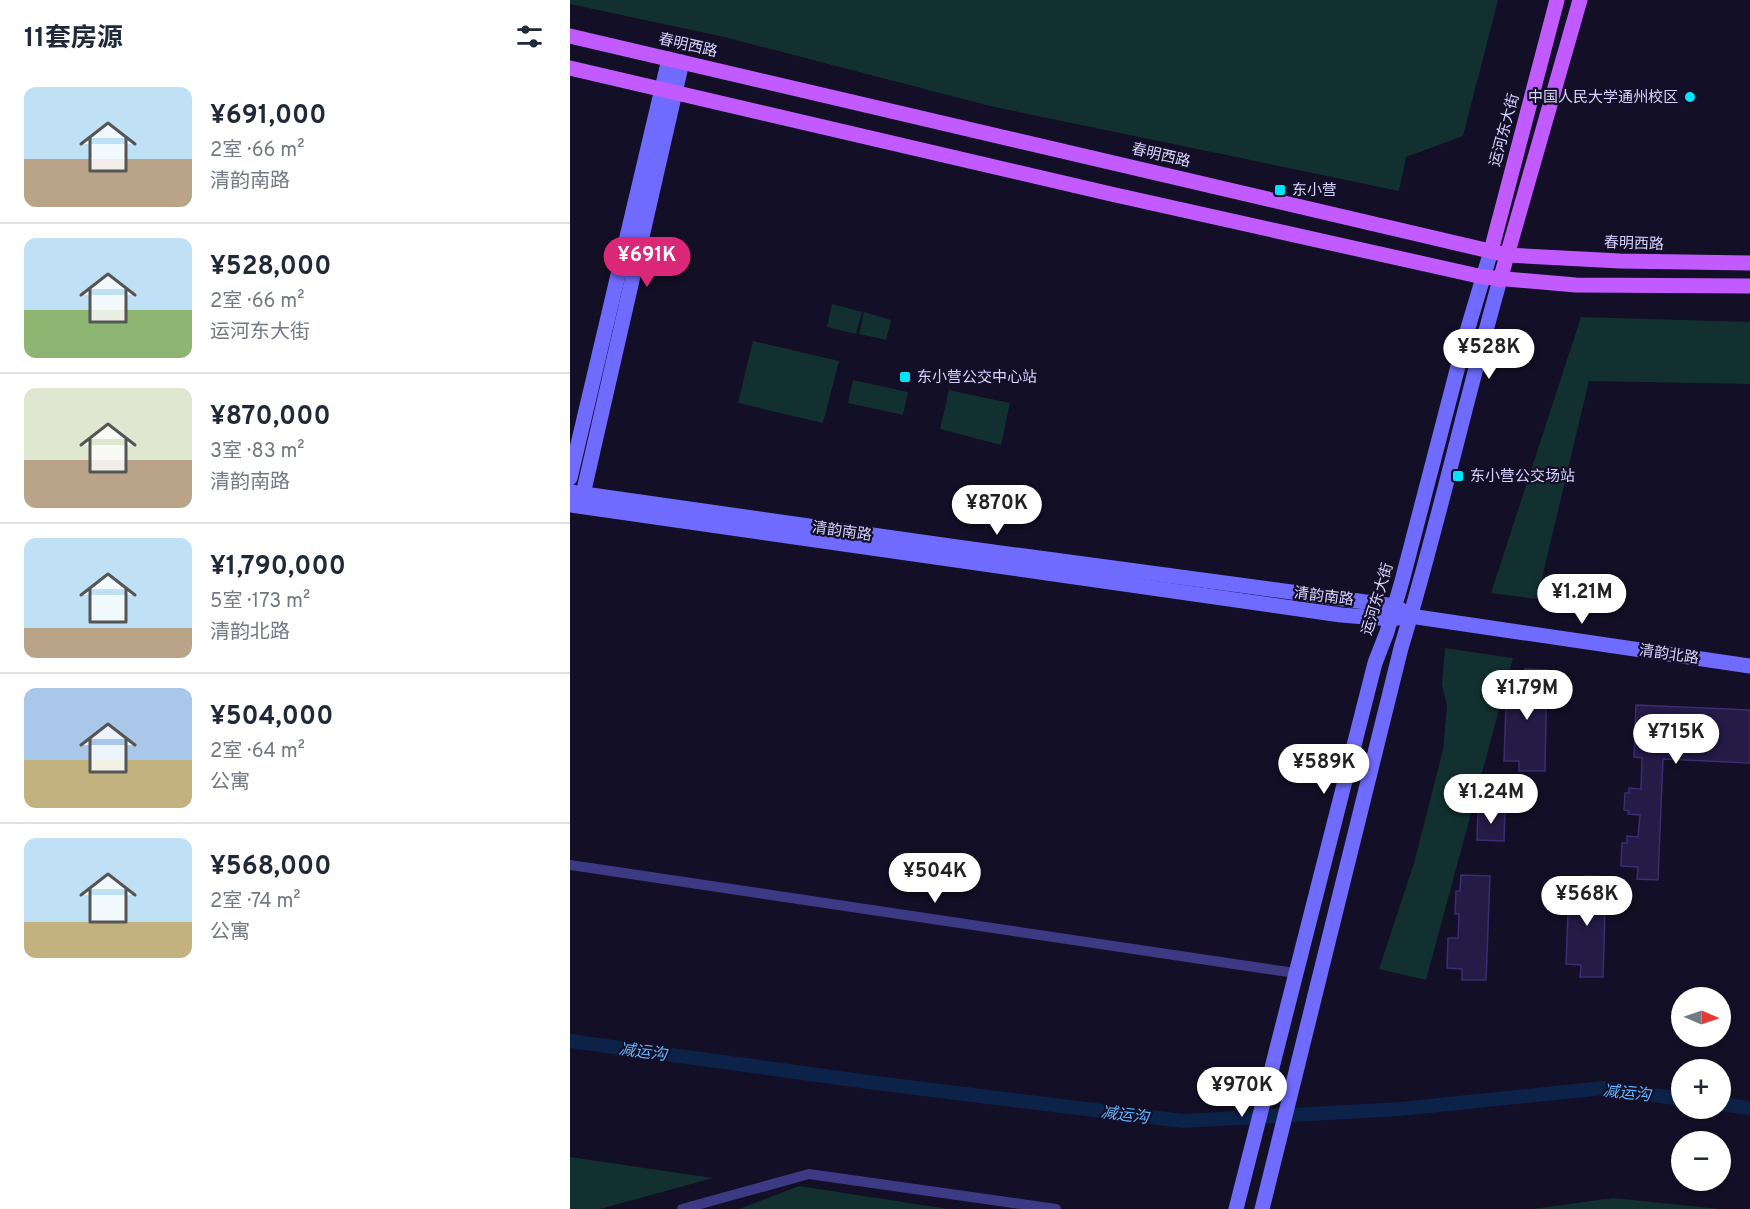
<!DOCTYPE html>
<html lang="zh">
<head>
<meta charset="utf-8">
<style>
	:root { --surface:#fff; --page:#f6f6f7; --text:#1f2937; --muted:#747a83; --line:#e0e1e3; --accent:#db2777 }
	body { margin:0; font-family:Overpass,"Noto Sans SC",sans-serif; background:var(--page); color:var(--text); height:100vh; display:flex; flex-direction:column; font-size:22px; white-space:nowrap }
	* { box-sizing:border-box; margin:0 }
	p { font-size:20px; color:var(--muted) }
	.icon { flex:none; width:33px; height:33px; fill:none; stroke:currentColor; stroke-width:2; stroke-linecap:round; stroke-linejoin:round }
	.map { position:relative; flex:1; overflow:hidden }
	.sheet { display:flex; flex-direction:column; background:var(--surface); width:570px }
	.sheet>* { flex:none }
	.needle { width:39px; rotate:92deg }
	.controls { position:absolute; left:1101px; top:987px; display:grid; gap:12px }
	.controls a { display:grid; place-items:center; width:60px; height:60px; border-radius:50%; background:var(--surface); box-shadow:0 3px 9px #0003; font-size:30px }
	.price { position:absolute; translate:-50% -51px; padding:0 14px; border-radius:21px; background:#fff; color:#222; font-size:20px; line-height:39px; filter:drop-shadow(0 2px 3px #0008) }
	.price::after { content:''; position:absolute; left:50%; top:36px; width:18px; height:14px; margin-left:-9px; background:inherit; clip-path:polygon(0 0,100% 0,50% 100%) }
	.price.on { background:var(--accent); color:#fff }
	ul { padding:0; list-style:none }
	li { display:flex; align-items:center; gap:18px; height:150px; padding:0 24px }
	li+li { border-top:2px solid var(--line) }
	li span { display:grid; place-items:center; flex:none; width:168px; height:120px; border-radius:12px; color:#555 }
	li>.icon { margin-inline-start:auto }
	span .icon { width:72px; height:72px; fill:#fffc; stroke-width:1 }
	li b { font-size:26px }
	h2 { display:flex; justify-content:space-between; align-items:center; height:72px; padding:0 24px; font-size:26px }
	main { display:flex; flex:1; min-height:0 }
	.map>svg:first-child { display:block }
	.green { fill:#12302f }
	.lines { fill:none; stroke-linecap:round; stroke-linejoin:round }
	.canal { stroke:#0c2248; stroke-width:14 }
	.building { fill:#241b47; stroke:#3b2d73; stroke-width:1.5 }
	.street { stroke:#3d3a85; stroke-width:10 }
	.secondary { stroke:#6f6bff; stroke-width:15 }
	.primary { stroke:#c25bff; stroke-width:15 }
	.poi-dot { fill:#00e5ff; stroke:#130f26; stroke-width:2 }
	.labels { text-anchor:middle; stroke-width:4.5; stroke-linejoin:round; paint-order:stroke }
	.street-label { font-size:15px; fill:#d9d4ff; stroke:#130f26 }
	.poi-label { font-size:15px; fill:#d9d4ff; stroke:#130f26; text-anchor:start }
	.water-label { font-size:16px; font-style:italic; fill:#62b6ff; stroke:#130f26 }
</style>
</head>
<body>
<main>
<section class="sheet">
<h2>11套房源<svg class="icon" aria-label="filters" viewBox="0 0 24 24"><path d="M4 7h16M4 17h16"/><circle cx="9" cy="7" r="2"/><circle cx="15" cy="17" r="2"/></svg></h2>
<ul>
<li><span style="background:linear-gradient(#bfe0f5 60%,#b9a48a 0)"><svg class="icon" aria-label="home" viewBox="0 0 24 24"><path d="M3 11l9-7 9 7M6 9v11h12V9"/></svg></span><div><b>¥691,000</b><p>2室 · 66 m²</p><p>清韵南路</p></div></li>
<li><span style="background:linear-gradient(#bfe0f5 60%,#8fb573 0)"><svg class="icon" aria-label="home" viewBox="0 0 24 24"><path d="M3 11l9-7 9 7M6 9v11h12V9"/></svg></span><div><b>¥528,000</b><p>2室 · 66 m²</p><p>运河东大街</p></div></li>
<li><span style="background:linear-gradient(#dfe7d0 60%,#b9a48a 0)"><svg class="icon" aria-label="home" viewBox="0 0 24 24"><path d="M3 11l9-7 9 7M6 9v11h12V9"/></svg></span><div><b>¥870,000</b><p>3室 · 83 m²</p><p>清韵南路</p></div></li>
<li><span style="background:linear-gradient(#bfe0f5 75%,#b9a48a 0)"><svg class="icon" aria-label="home" viewBox="0 0 24 24"><path d="M3 11l9-7 9 7M6 9v11h12V9"/></svg></span><div><b>¥1,790,000</b><p>5室 · 173 m²</p><p>清韵北路</p></div></li>
<li><span style="background:linear-gradient(#a9c7e8 60%,#c2b280 0)"><svg class="icon" aria-label="home" viewBox="0 0 24 24"><path d="M3 11l9-7 9 7M6 9v11h12V9"/></svg></span><div><b>¥504,000</b><p>2室 · 64 m²</p><p>公寓</p></div></li>
<li><span style="background:linear-gradient(#bfe0f5 70%,#c2b280 0)"><svg class="icon" aria-label="home" viewBox="0 0 24 24"><path d="M3 11l9-7 9 7M6 9v11h12V9"/></svg></span><div><b>¥568,000</b><p>2室 · 74 m²</p><p>公寓</p></div></li>
</ul>
</section>
<div class="map">
<svg width="1180" height="1209" viewBox="0 0 1180 1209">
	<rect width="100%" height="100%" fill="#130f26"/>
	<g class="green">
		<path d="M 0,0 L 928,0 L 893,136 L 836,157 L 829,191 L 420,106 L 154,37 L 0,4 Z"/>
		<path d="M 262,304 L 292,312 L 286,334 L 257,327 Z"/>
		<path d="M 294,312 L 321,320 L 316,340 L 289,334 Z"/>
		<path d="M 1011,317 L 1180,322 L 1180,384 L 1019,381 L 967,599 L 921,593 Z"/>
		<path d="M 183,341 L 269,361 L 253,423 L 168,403 Z"/>
		<path d="M 283,380 L 338,392 L 333,415 L 278,403 Z"/>
		<path d="M 379,390 L 440,403 L 431,445 L 370,429 Z"/>
		<path d="M 875,648 L 943,658 L 856,980 L 809,969 L 844,863 L 873,750 L 877,706 L 872,685 Z"/>
		<path d="M 0,1157 L 143,1178 L 30,1209 L 0,1209 Z"/>
		<path d="M 229,1186 L 378,1209 L 169,1209 Z"/>
		<path d="M 1043,1198 L 1150,1209 L 963,1209 Z"/>
	</g>
	<g class="lines">
		<g class="canal">
			<path d="M 0,1041 L 306,1083 L 613,1121 L 830,1109 L 1033,1088 L 1112,1099"/>
			<path d="M 1150,1104 L 1180,1108"/>
		</g>
	</g>
	<g class="building">
		<path d="M 955,669 L 977,670 L 975,771 L 949,771 L 949,761 L 934,761 L 937,680 L 954,680 Z"/>
		<path d="M 1066,705 L 1180,710 L 1180,763 L 1093,759 L 1088,880 L 1067,879 L 1068,867 L 1051,866 L 1052,843 L 1057,843 L 1057,836 L 1068,837 L 1070,815 L 1058,814 L 1059,811 L 1054,810 L 1055,793 L 1059,793 L 1059,788 L 1071,789 L 1072,758 L 1064,757 Z"/>
		<path d="M 908,810 L 935,811 L 934,841 L 907,840 Z"/>
		<path d="M 891,875 L 920,876 L 916,980 L 892,980 L 892,969 L 877,968 L 878,938 L 888,938 L 889,914 L 885,914 L 886,891 L 890,891 Z"/>
		<path d="M 1016,876 L 1036,877 L 1033,977 L 1010,977 L 1011,965 L 996,964 L 999,887 L 1015,887 Z"/>
	</g>
	<g class="lines">
		<g class="street">
			<path d="M 0,865 L 725,973"/>
			<path d="M 112,1209 L 239,1174 L 486,1209"/>
		</g>
		<g class="secondary">
			<path d="M 0,478 L 99,59"/>
			<path d="M 0,492 L 387,547 L 803,603 L 825,606 L 833,611"/>
			<path d="M 11,503 L 112,62"/>
			<path d="M 0,505 L 771,615 L 821,619 L 840,616 L 1180,666"/>
			<path d="M 666,1209 L 805,663 L 817,632 L 832,581 L 898,328 L 921,251"/>
			<path d="M 692,1209 L 831,648 C 868,526 895,402 930,280"/>
		</g>
		<g class="primary">
			<path d="M 0,36 L 937,255 L 1050,261 L 1180,263"/>
			<path d="M 0,68 L 541,194 L 913,277 L 1006,285 L 1180,286"/>
			<path d="M 921,251 L 987,0"/>
			<path d="M 930,280 L 1010,0"/>
		</g>
	</g>
	<g class="poi-dot">
		<circle cx="1120" cy="97" r="6"/>
		<rect x="704" y="184" width="12" height="12" rx="3"/>
		<rect x="329" y="371" width="12" height="12" rx="3"/>
		<rect x="882" y="470" width="12" height="12" rx="3"/>
	</g>
	<g class="labels">
		<g class="street-label">
			<text transform="translate(118 45) rotate(13)" y="5">春明西路</text>
			<text transform="translate(934 130) rotate(-75)" y="5">运河东大街</text>
			<text transform="translate(591 155) rotate(13)" y="5">春明西路</text>
			<text transform="translate(1064 243) rotate(2)" y="5">春明西路</text>
			<text transform="translate(272 531) rotate(8)" y="5">清韵南路</text>
			<text transform="translate(754 596) rotate(7)" y="5">清韵南路</text>
			<text transform="translate(807 599) rotate(-73)" y="5">运河东大街</text>
			<text transform="translate(1099 654) rotate(8)" y="5">清韵北路</text>
		</g>
		<g class="poi-label">
			<text x="1108" y="102" text-anchor="end">中国人民大学通州校区</text>
			<text x="722" y="195">东小营</text>
			<text x="347" y="382">东小营公交中心站</text>
			<text x="900" y="481">东小营公交场站</text>
		</g>
		<g class="water-label">
			<text transform="translate(73 1051) rotate(7)" y="6">减运沟</text>
			<text transform="translate(1057 1092) rotate(6)" y="6">减运沟</text>
			<text transform="translate(555 1114) rotate(7)" y="6">减运沟</text>
		</g>
	</g>
</svg>
<div class="controls">
<a><svg class="needle" viewBox="-14 -14 28 28"><path d="M0-13l5 13h-10z" fill="#e53935"/><path d="M0 13l5-13h-10z" fill="#747a83"/></svg></a>
<a>+</a>
<a>−</a>
</div>
<b class="price on" style="left:77px;top:288px">¥691K</b>
<b class="price" style="left:919px;top:380px">¥528K</b>
<b class="price" style="left:427px;top:536px">¥870K</b>
<b class="price" style="left:1012px;top:625px">¥1.21M</b>
<b class="price" style="left:957px;top:721px">¥1.79M</b>
<b class="price" style="left:1106px;top:765px">¥715K</b>
<b class="price" style="left:754px;top:795px">¥589K</b>
<b class="price" style="left:921px;top:825px">¥1.24M</b>
<b class="price" style="left:365px;top:904px">¥504K</b>
<b class="price" style="left:1017px;top:927px">¥568K</b>
<b class="price" style="left:672px;top:1118px">¥970K</b>
</div>
</main>
</body>
</html>
